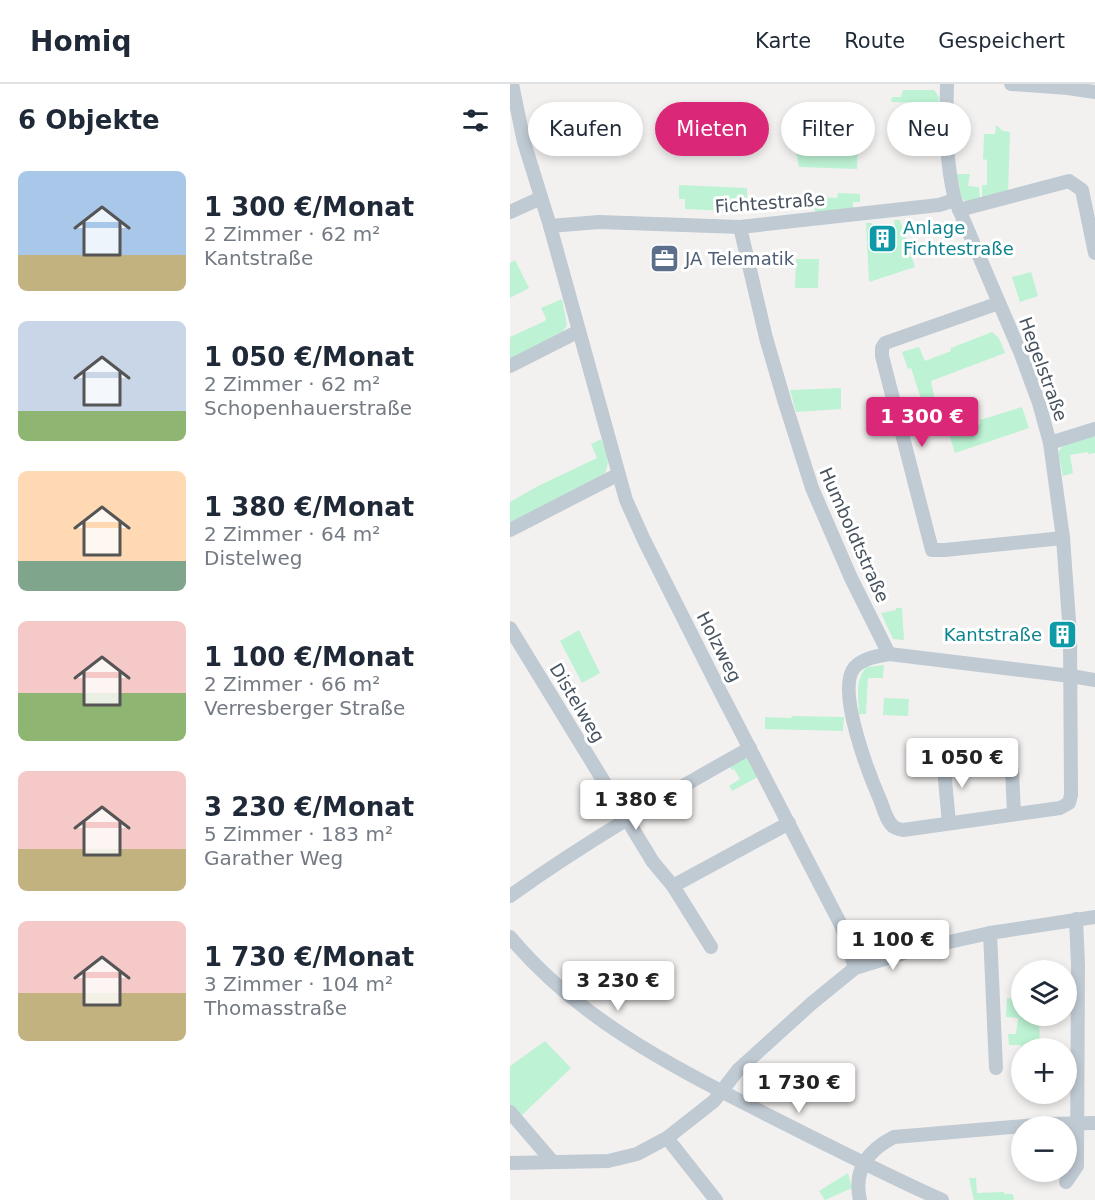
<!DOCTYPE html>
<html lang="de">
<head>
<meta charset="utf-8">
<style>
	:root { --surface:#fff; --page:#f2f2f3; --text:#1f2937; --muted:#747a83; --line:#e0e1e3; --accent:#db2777 }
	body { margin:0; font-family:"DejaVu Sans",sans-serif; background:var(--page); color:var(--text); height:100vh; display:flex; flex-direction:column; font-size:22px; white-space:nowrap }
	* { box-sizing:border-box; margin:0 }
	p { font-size:20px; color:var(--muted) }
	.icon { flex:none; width:33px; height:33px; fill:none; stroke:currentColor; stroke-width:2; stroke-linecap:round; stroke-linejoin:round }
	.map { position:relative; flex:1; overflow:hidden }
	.drawer { display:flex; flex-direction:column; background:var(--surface); width:510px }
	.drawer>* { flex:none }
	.top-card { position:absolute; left:18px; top:18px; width:477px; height:54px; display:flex; gap:12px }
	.controls { position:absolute; left:501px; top:876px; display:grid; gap:12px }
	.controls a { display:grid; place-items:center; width:66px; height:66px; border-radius:50%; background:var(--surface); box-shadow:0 3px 9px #0003; font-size:30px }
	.price { position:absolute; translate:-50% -51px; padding:0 14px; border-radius:6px; background:#fff; color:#222; font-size:20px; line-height:39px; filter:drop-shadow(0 2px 3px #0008) }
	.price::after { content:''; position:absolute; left:50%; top:36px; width:18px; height:14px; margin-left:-9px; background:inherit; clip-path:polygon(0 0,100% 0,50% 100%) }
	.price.active { background:var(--accent); color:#fff }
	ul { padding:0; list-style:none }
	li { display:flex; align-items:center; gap:18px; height:150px; padding:0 18px }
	li span { display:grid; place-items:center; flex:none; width:168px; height:120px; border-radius:9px; color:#555 }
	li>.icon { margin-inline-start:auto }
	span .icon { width:72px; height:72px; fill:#fffc; stroke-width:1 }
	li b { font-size:26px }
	h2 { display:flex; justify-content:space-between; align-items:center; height:72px; padding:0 18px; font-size:26px }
	.tag { padding:0 21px; border-radius:27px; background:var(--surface); box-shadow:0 3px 9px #0003; font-size:21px; line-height:54px }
	.tag.active { background:var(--accent); color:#fff }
	header { display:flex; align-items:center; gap:36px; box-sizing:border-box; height:84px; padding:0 30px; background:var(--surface); border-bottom:2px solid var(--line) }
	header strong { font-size:28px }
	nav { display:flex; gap:33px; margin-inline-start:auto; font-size:21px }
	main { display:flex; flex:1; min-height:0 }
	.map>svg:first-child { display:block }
	.green { fill:#bdf2d4 }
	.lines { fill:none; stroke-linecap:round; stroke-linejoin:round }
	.minor { stroke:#c0cad3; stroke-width:14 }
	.labels { text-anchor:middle; stroke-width:6; stroke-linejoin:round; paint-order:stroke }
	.street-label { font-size:18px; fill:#47535f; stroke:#fff }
	.culture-label { font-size:18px; fill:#0d838f; stroke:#fff; text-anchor:start }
	.service-label { font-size:18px; fill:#4e5e75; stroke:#fff; text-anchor:start }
</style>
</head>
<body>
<header>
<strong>Homiq</strong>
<nav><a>Karte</a><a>Route</a><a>Gespeichert</a></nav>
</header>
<main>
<section class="drawer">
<h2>6 Objekte<svg class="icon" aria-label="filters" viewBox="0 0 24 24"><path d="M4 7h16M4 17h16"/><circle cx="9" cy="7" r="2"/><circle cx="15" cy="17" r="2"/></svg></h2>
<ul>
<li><span style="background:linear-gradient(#a9c7e8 70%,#c2b280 0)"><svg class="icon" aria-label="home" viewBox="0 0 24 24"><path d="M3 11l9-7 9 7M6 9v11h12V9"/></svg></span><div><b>1 300 €/Monat</b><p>2 Zimmer · 62 m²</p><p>Kantstraße</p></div></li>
<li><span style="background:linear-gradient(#c9d6e8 75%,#8fb573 0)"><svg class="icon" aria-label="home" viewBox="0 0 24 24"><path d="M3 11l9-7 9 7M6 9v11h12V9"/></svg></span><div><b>1 050 €/Monat</b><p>2 Zimmer · 62 m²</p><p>Schopenhauerstraße</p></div></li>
<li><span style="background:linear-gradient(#ffd9b3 75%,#7fa58c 0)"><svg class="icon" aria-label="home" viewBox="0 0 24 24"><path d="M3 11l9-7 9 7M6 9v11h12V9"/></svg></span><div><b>1 380 €/Monat</b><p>2 Zimmer · 64 m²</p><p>Distelweg</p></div></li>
<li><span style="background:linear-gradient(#f6c9c9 60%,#8fb573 0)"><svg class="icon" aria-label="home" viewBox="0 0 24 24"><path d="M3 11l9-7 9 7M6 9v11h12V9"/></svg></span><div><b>1 100 €/Monat</b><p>2 Zimmer · 66 m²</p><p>Verresberger Straße</p></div></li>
<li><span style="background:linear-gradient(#f6c9c9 65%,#c2b280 0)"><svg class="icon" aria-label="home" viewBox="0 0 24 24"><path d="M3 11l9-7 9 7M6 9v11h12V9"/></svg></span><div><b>3 230 €/Monat</b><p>5 Zimmer · 183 m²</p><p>Garather Weg</p></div></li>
<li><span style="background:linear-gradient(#f6c9c9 60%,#c2b280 0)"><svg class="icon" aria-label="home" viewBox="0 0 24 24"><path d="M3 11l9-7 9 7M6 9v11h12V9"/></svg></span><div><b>1 730 €/Monat</b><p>3 Zimmer · 104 m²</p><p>Thomasstraße</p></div></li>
</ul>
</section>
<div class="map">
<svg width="585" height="1116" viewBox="0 0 585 1116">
	<rect width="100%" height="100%" fill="#f3f1f0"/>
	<g class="green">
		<path d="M 393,6 L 424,6 L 429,13 L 428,19 L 381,18 L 382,13 L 391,13 Z"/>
		<path d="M 326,34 L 349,34 L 347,85 L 289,83 L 286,68 L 323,68 Z"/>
		<path d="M 203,35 L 224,36 L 225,68 L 202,68 Z"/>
		<path d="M 486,41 L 493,47 L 500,48 L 498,111 L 472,117 L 472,101 L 477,101 L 477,76 L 473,75 L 474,50 L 485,50 Z"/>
		<path d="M 447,90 L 460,90 L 458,102 L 469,103 L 470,117 L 456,118 L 452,114 Z"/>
		<path d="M 169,101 L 237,104 L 238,128 L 175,125 L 175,115 L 169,115 Z"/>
		<path d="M 328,109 L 350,110 L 350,118 L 343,118 L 343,124 L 305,129 L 304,113 L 327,114 Z"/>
		<path d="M 384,136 L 390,136 L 405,183 L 359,198 L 356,139 L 362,139 L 365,158 L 376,157 L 376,151 L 386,150 Z"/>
		<path d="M 286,175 L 309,175 L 308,204 L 285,204 Z"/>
		<path d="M 5,176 L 19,204 L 0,214 L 0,179 Z"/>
		<path d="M 521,188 L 528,212 L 510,218 L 502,193 Z"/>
		<path d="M 52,215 L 57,241 L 53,247 L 0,276 L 0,253 L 35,237 L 36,234 L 31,224 Z"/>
		<path d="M 482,248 L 489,254 L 495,269 L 421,297 L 425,317 L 413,321 L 401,284 L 398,285 L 392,268 L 409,263 L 415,277 L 441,267 L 441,264 Z"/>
		<path d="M 331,304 L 331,325 L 286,328 L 280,306 Z"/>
		<path d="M 512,323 L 519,344 L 445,369 L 439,350 L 470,340 L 470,336 Z"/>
		<path d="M 585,352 L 585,369 L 578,370 L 578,368 L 560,371 L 563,389 L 553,392 L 548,368 L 553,362 Z"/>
		<path d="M 91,355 C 95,367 102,378 94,390 L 0,439 L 0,418 L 28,402 L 87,374 L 81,360 Z"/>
		<path d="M 386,524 L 392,524 L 394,556 L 383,555 L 371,529 L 386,526 Z"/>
		<path d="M 69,546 L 90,589 L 72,599 L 50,557 Z"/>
		<path d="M 374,581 L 373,594 L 358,594 L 356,630 L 349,630 C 349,614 344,595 357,583 Z"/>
		<path d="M 374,614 L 399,615 L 398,632 L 373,631 Z"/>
		<path d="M 282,632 L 334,633 L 333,647 L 255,645 L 255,633 L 281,634 Z"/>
		<path d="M 235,673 L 238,674 L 248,693 L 222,707 L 219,702 L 230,695 L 224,685 L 222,686 L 219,681 Z"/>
		<path d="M 497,914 L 511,915 L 512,932 L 529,932 L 530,964 L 512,964 L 511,989 L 509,990 L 508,985 L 510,982 L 511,961 L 499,961 L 498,950 L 506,950 L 508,934 L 496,933 Z"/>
		<path d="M 35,957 L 61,984 L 10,1033 L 0,1022 L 0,982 Z"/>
		<path d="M 338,1089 L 342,1104 L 315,1116 L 309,1107 Z"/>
		<path d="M 459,1094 L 466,1094 L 467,1109 L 494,1108 L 494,1110 L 503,1110 L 504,1116 L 464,1116 Z"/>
	</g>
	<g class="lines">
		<g class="minor">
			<path d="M 2,0 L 14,58 L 40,142 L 116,416 L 134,456 L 209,605 L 332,843 L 345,884"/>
			<path d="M 501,0 L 558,4 L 585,8"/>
			<path d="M 449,126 L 559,97 L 572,106 L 585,169"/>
			<path d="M 0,128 L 31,114"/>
			<path d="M 40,142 L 89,138 L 230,143 L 429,121 L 445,116"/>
			<path d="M 230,143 L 256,254 L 275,319 L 302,404 L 341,494 L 379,570 L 561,592 L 585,596"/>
			<path d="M 489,219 L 375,259 L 372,264 L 372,272 L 422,466 L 435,466 L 553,454"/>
			<path d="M 0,282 L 69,247"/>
			<path d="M 540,359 L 585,345"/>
			<path d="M 0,446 L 107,391"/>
			<path d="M 0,544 L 143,778 L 163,802 L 201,863"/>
			<path d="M 379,570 C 368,572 352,574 344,584 C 326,607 360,693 371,718 C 374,726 377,738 384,743 C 385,744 392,746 393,746 L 550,724 L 559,719 L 561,711 L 560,551 L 553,454 L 540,359 L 529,319 L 511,270 L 445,116 C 435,74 436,42 437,0"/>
			<path d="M 433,674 L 439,739"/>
			<path d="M 502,686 L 504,730"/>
			<path d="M 163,802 L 279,739"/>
			<path d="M 0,812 C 77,757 158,710 240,664"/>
			<path d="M 480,849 L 486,984"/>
			<path d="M 0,853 C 68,934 156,979 248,1026 C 309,1057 370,1088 432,1116"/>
			<path d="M 0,1028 L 42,1077"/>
			<path d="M 157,1054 L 206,1116"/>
			<path d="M 0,1079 L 98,1077 L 127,1070 L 157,1054 L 204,1017 L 228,986 L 302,919 L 345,884 L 407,865 L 480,849 L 585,833"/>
			<path d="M 556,1098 L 567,1082 L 568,881 L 566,835"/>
			<path d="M 350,1116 C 343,1086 358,1066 384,1053 L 538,1040 L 585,1039"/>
		</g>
	</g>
	<defs>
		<symbol id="building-square" viewBox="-11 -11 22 22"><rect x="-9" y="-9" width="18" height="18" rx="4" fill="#0f9aa8" stroke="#fff"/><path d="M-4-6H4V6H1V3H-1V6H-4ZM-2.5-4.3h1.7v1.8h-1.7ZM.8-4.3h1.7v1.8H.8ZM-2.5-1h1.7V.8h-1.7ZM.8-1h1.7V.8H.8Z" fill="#fff"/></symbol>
		<symbol id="office-square" viewBox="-11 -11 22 22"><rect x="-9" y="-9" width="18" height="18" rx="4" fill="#5c6f8a" stroke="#fff"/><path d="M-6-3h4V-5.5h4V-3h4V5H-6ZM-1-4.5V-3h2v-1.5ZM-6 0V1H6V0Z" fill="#fff"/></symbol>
	</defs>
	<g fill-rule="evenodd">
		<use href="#building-square" x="356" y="138" width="33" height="33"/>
		<use href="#office-square" x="138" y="158" width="33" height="33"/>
		<use href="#building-square" x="536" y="534" width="33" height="33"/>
	</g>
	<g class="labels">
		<g class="street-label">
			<text transform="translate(260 119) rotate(-4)" y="6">Fichtestraße</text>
			<text transform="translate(533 285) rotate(70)" y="6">Hegelstraße</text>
			<text transform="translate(344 451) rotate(66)" y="6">Humboldtstraße</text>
			<text transform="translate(209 563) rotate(63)" y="6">Holzweg</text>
			<text transform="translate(67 619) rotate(59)" y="6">Distelweg</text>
		</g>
		<g class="culture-label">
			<text x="393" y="150">Anlage<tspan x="393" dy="21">Fichtestraße</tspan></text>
			<text x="532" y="557" text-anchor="end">Kantstraße</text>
		</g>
		<g class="service-label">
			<text x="175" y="181">JA Telematik</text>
		</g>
	</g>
</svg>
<div class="controls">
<a><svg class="icon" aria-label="layers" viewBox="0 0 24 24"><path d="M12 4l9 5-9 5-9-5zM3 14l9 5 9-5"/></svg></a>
<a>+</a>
<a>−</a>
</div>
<b class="price active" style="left:412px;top:364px">1 300 €</b>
<b class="price" style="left:452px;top:705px">1 050 €</b>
<b class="price" style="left:126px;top:747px">1 380 €</b>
<b class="price" style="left:383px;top:887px">1 100 €</b>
<b class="price" style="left:108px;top:928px">3 230 €</b>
<b class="price" style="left:289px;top:1030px">1 730 €</b>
<div class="top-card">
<a class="tag">Kaufen</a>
<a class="tag active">Mieten</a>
<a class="tag">Filter</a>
<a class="tag">Neu</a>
</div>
</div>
</main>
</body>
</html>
